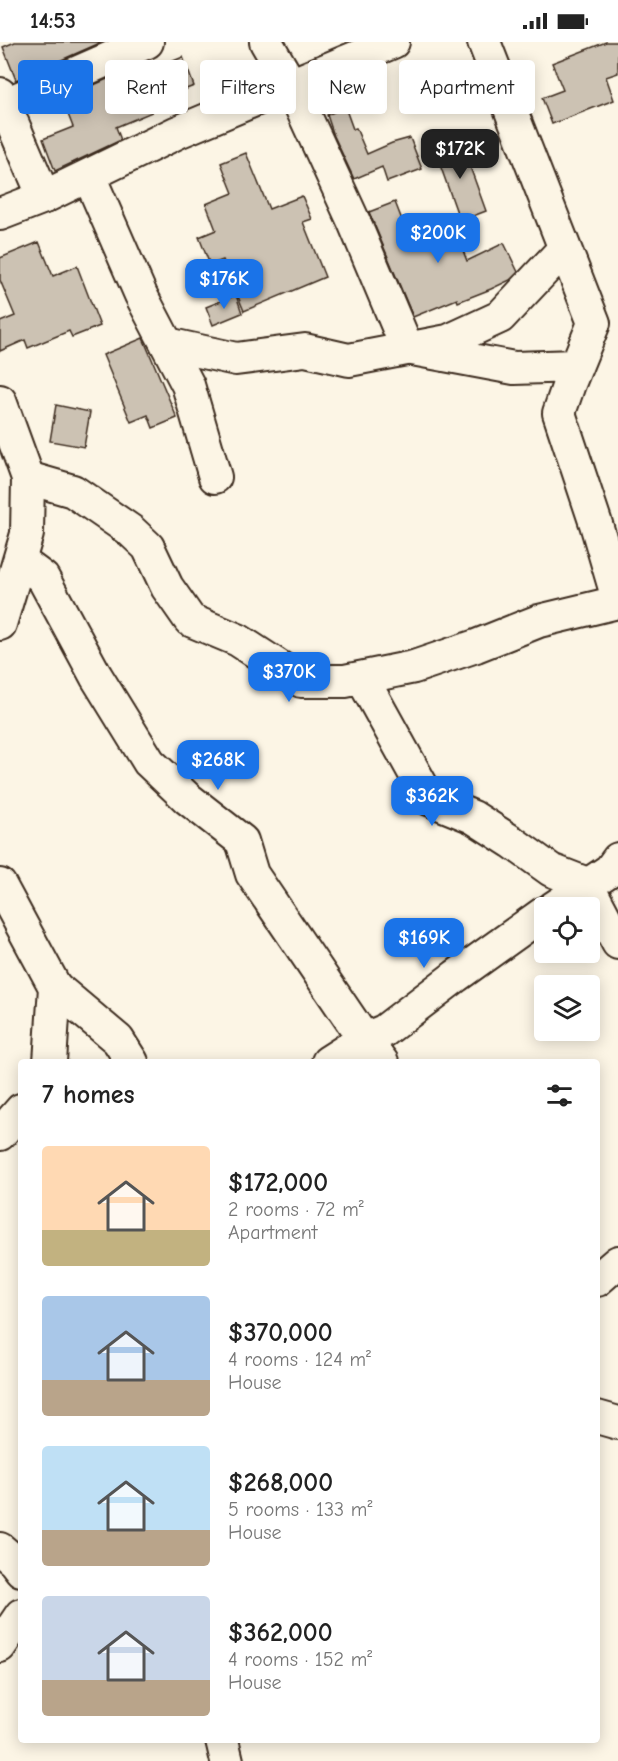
<!DOCTYPE html>
<html lang="en">
<head>
<meta charset="utf-8">
<style>
	:root { --surface:#fff; --page:#f2f2f2; --text:#222; --muted:#767676; --accent:#1a73e8 }
	body { margin:0; font-family:"Comic Neue",sans-serif; background:var(--page); color:var(--text); height:100vh; display:flex; flex-direction:column; font-size:22px; white-space:nowrap }
	* { box-sizing:border-box; margin:0 }
	p { font-size:20px; color:var(--muted) }
	.icon { flex:none; width:33px; height:33px; fill:none; stroke:currentColor; stroke-width:2; stroke-linecap:round; stroke-linejoin:round }
	.map { position:relative; flex:1; overflow:hidden }
	.side { position:absolute; left:18px; top:1017px; width:582px; height:684px; display:flex; flex-direction:column; background:var(--surface); border-radius:6px; box-shadow:0 3px 15px #0003 }
	.side>* { flex:none }
	.guide { position:absolute; left:18px; top:18px; width:582px; height:54px; display:flex; gap:12px }
	.controls { position:absolute; left:534px; top:855px; display:grid; gap:12px }
	.controls a { display:grid; place-items:center; width:66px; height:66px; border-radius:6px; background:var(--surface); box-shadow:0 3px 15px #0003; font-size:30px }
	.price { position:absolute; translate:-50% -51px; padding:0 14px; border-radius:12px; background:var(--accent); color:#fff; font-size:20px; line-height:39px; filter:drop-shadow(0 2px 3px #0008) }
	.price::after { content:''; position:absolute; left:50%; top:36px; width:18px; height:14px; margin-left:-9px; background:inherit; clip-path:polygon(0 0,100% 0,50% 100%) }
	.price.active { background:#222; color:#fff }
	ul { padding:0; list-style:none }
	li { display:flex; align-items:center; gap:18px; height:150px; padding:0 24px }
	li span { display:grid; place-items:center; flex:none; width:168px; height:120px; border-radius:6px; color:#555 }
	li>.icon { margin-inline-start:auto }
	span .icon { width:72px; height:72px; fill:#fffc; stroke-width:1 }
	li b { font-size:26px }
	h2 { display:flex; justify-content:space-between; align-items:center; height:72px; padding:0 24px; font-size:26px }
	.pill { padding:0 21px; border-radius:6px; background:var(--surface); box-shadow:0 3px 15px #0003; font-size:21px; line-height:54px }
	.pill.active { background:var(--accent); color:#fff }
	.status { display:flex; justify-content:space-between; align-items:center; height:42px; padding:0 30px; background:var(--surface); direction:ltr }
	.status svg { height:16px; fill:currentColor }
	.map>svg:first-child { display:block }
	.building { fill:#ccc2b3; stroke:#3b2a1e; stroke-width:1.5 }
	.lines { fill:none; stroke-linecap:round; stroke-linejoin:round }
	.minor-casing { stroke:#3b2a1e; stroke-width:36 }
	.minor { stroke:#fcf5e5; stroke-width:32 }
</style>
</head>
<body>
<div class="status"><b>14:53</b><svg viewBox="0 0 49 12"><path d="M0 12V9h3v3zM5 12V6h3v6zM10 12V3h3v9zM15 12V0h3v12zM26 1h20v11H26zM47 4h2v5h-2z"/></svg></div>
<div class="map">
<svg width="618" height="1719" viewBox="0 0 618 1719">
	<rect width="100%" height="100%" fill="#fcf5e5"/>
	<filter id="ink" filterUnits="userSpaceOnUse"><feTurbulence type="fractalNoise" baseFrequency=".0167" numOctaves="2"/><feDisplacementMap in="SourceGraphic" scale="12" xChannelSelector="R" yChannelSelector="G"/><feConvolveMatrix kernelMatrix="1 2 1 2 8 2 1 2 1" color-interpolation-filters="sRGB"/></filter>
	<g filter="url(#ink)">
		<g class="building">
			<path d="M 15,0 L 100,0 L 100,1 L 16,38 L 3,5 Z"/>
			<path d="M 606,0 L 618,0 L 618,31 L 606,35 L 614,58 L 552,82 L 542,56 L 563,48 L 552,21 Z"/>
			<path d="M 183,15 L 194,44 L 176,51 L 177,53 L 149,65 L 152,70 L 116,85 L 121,98 L 55,129 L 43,97 L 73,85 L 62,57 L 114,34 L 117,42 Z"/>
			<path d="M 345,65 L 353,87 L 356,86 L 367,112 L 392,101 L 410,96 L 422,127 L 387,140 L 382,125 L 354,137 L 334,94 L 327,73 Z"/>
			<path d="M 460,97 L 486,169 L 460,179 L 434,106 Z"/>
			<path d="M 246,111 L 269,167 L 302,154 L 312,177 L 303,180 L 325,235 L 244,269 L 223,218 L 210,223 L 199,195 L 216,188 L 206,162 L 233,151 L 221,121 Z"/>
			<path d="M 395,160 L 411,201 L 454,185 L 467,219 L 504,201 L 518,230 L 510,238 L 491,247 L 458,260 L 457,257 L 413,275 L 369,170 Z"/>
			<path d="M 39,200 L 53,234 L 77,224 L 100,284 L 72,295 L 69,289 L 28,306 L 25,298 L 0,309 L 0,280 L 15,274 L 0,238 L 0,216 Z"/>
			<path d="M 236,253 L 242,271 L 213,283 L 206,265 Z"/>
			<path d="M 143,296 L 177,376 L 153,386 L 148,373 L 131,380 L 103,313 Z"/>
			<path d="M 56,363 L 90,370 L 84,405 L 50,399 Z"/>
		</g>
		<g class="lines">
			<defs>
				<g id="minor">
					<path d="M 266,0 L 291,43 L 354,180 L 407,306 L 514,326 L 576,324"/>
					<path d="M 484,0 L 594,281 L 569,342 L 559,371 L 596,482 L 618,557"/>
					<path d="M 0,52 L 44,155"/>
					<path d="M 6,62 L 147,0"/>
					<path d="M 89,134 L 141,253 L 188,343 L 215,435"/>
					<path d="M 0,172 L 44,155 L 178,90 L 393,0"/>
					<path d="M 167,302 L 236,317 L 305,308 L 349,318 L 448,299 L 500,275 L 564,207"/>
					<path d="M 0,359 L 28,436 L 27,492 L 0,582"/>
					<path d="M 28,436 L 73,449 L 131,489 L 148,505 L 167,545 L 190,578 L 238,598 L 301,639 L 345,639 L 414,625 L 476,604 L 539,579 L 618,560"/>
					<path d="M 20,519 L 43,536 L 96,634 L 149,720 L 187,756 L 242,799 L 252,832 L 364,997 L 382,1020"/>
					<path d="M 362,636 L 429,757 L 473,775 L 512,800 L 551,828 L 587,842 L 618,901"/>
					<path d="M 0,843 L 55,945 L 50,1020"/>
					<path d="M 553,866 L 610,828 L 618,817"/>
					<path d="M 55,945 L 118,998 L 132,1020"/>
					<path d="M 328,1020 L 364,997 L 384,989 L 456,934 L 544,871"/>
					<path d="M 0,1092 L 21,1068"/>
					<path d="M 597,1238 L 618,1220"/>
					<path d="M 597,1375 L 618,1381"/>
					<path d="M 0,1507 L 14,1519 L 21,1528"/>
					<path d="M 0,1604 L 21,1573"/>
					<path d="M 222,1698 L 227,1719"/>
				</g>
			</defs>
			<use href="#minor" class="minor-casing"/>
			<use href="#minor" class="minor"/>
		</g>
	</g>
</svg>
<div class="controls">
<a><svg class="icon" aria-label="locate" viewBox="0 0 24 24"><circle cx="12" cy="12" r="6"/><path d="M12 2v4M12 18v4M2 12h4M18 12h4"/></svg></a>
<a><svg class="icon" aria-label="layers" viewBox="0 0 24 24"><path d="M12 4l9 5-9 5-9-5zM3 14l9 5 9-5"/></svg></a>
</div>
<b class="price active" style="left:460px;top:138px">$172K</b>
<b class="price" style="left:438px;top:222px">$200K</b>
<b class="price" style="left:224px;top:268px">$176K</b>
<b class="price" style="left:289px;top:661px">$370K</b>
<b class="price" style="left:218px;top:749px">$268K</b>
<b class="price" style="left:432px;top:785px">$362K</b>
<b class="price" style="left:424px;top:927px">$169K</b>
<div class="guide">
<a class="pill active">Buy</a>
<a class="pill">Rent</a>
<a class="pill">Filters</a>
<a class="pill">New</a>
<a class="pill">Apartment</a>
</div>
<section class="side">
<h2>7 homes<svg class="icon" aria-label="filters" viewBox="0 0 24 24"><path d="M4 7h16M4 17h16"/><circle cx="9" cy="7" r="2"/><circle cx="15" cy="17" r="2"/></svg></h2>
<ul>
<li><span style="background:linear-gradient(#ffd9b3 70%,#c2b280 0)"><svg class="icon" aria-label="home" viewBox="0 0 24 24"><path d="M3 11l9-7 9 7M6 9v11h12V9"/></svg></span><div><b>$172,000</b><p>2 rooms · 72 m²</p><p>Apartment</p></div></li>
<li><span style="background:linear-gradient(#a9c7e8 70%,#b9a48a 0)"><svg class="icon" aria-label="home" viewBox="0 0 24 24"><path d="M3 11l9-7 9 7M6 9v11h12V9"/></svg></span><div><b>$370,000</b><p>4 rooms · 124 m²</p><p>House</p></div></li>
<li><span style="background:linear-gradient(#bfe0f5 70%,#b9a48a 0)"><svg class="icon" aria-label="home" viewBox="0 0 24 24"><path d="M3 11l9-7 9 7M6 9v11h12V9"/></svg></span><div><b>$268,000</b><p>5 rooms · 133 m²</p><p>House</p></div></li>
<li><span style="background:linear-gradient(#c9d6e8 70%,#b9a48a 0)"><svg class="icon" aria-label="home" viewBox="0 0 24 24"><path d="M3 11l9-7 9 7M6 9v11h12V9"/></svg></span><div><b>$362,000</b><p>4 rooms · 152 m²</p><p>House</p></div></li>
</ul>
</section>
</div>
</body>
</html>
